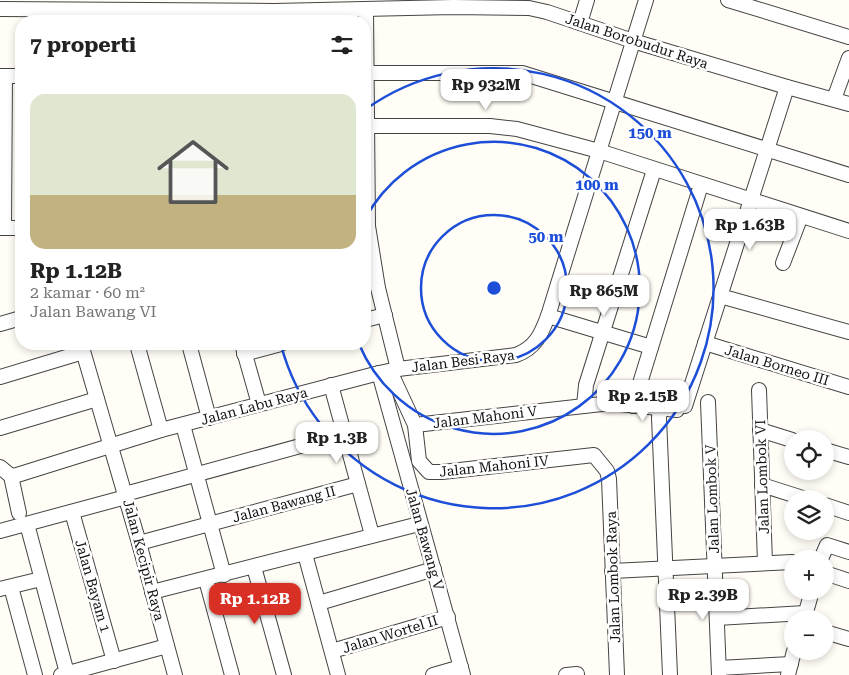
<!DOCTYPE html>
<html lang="id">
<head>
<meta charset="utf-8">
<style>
	:root { --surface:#fff; --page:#f2f2f2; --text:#222; --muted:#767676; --accent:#d93025 }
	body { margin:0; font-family:"Roboto Serif",serif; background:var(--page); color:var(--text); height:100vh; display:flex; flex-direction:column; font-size:19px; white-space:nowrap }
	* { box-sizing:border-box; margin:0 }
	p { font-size:16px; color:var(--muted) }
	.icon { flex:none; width:28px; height:28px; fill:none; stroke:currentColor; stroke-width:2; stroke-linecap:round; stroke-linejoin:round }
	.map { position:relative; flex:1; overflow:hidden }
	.details { position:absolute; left:15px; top:15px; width:356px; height:335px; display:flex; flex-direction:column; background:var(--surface); border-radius:20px; box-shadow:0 2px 8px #0003 }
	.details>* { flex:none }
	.controls { position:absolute; left:784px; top:430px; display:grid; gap:10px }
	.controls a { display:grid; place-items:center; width:50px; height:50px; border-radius:50%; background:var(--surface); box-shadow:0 2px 8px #0003; font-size:25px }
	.price { position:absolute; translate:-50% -42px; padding:0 11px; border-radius:10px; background:#fff; color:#222; font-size:16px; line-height:32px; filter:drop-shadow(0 1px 2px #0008) }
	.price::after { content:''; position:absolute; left:50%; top:30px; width:15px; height:11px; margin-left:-8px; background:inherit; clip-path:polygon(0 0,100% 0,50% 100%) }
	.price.on { background:var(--accent); color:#fff }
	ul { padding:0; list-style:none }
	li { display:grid; align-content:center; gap:10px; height:265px; padding:0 15px }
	li span { display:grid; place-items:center; height:155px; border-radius:15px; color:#555 }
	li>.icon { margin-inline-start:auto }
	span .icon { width:90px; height:90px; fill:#fffc; stroke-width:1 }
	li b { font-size:21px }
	h2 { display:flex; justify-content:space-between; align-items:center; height:60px; padding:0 15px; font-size:21px }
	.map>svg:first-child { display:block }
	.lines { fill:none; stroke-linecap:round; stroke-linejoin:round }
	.minor-casing { stroke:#444; stroke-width:16 }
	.minor { stroke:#fff; stroke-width:14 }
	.ring { fill:none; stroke:#1d4ed8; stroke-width:2.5 }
	.labels { text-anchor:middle; stroke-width:5; stroke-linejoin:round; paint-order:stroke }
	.street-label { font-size:14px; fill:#111; stroke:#fff }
	.centre { fill:#1d4ed8; stroke:#fff; stroke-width:2.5 }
	.ring-label { font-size:15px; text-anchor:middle; font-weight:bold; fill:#1d4ed8; stroke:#fff; stroke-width:5; stroke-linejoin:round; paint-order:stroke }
</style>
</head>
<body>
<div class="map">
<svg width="849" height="675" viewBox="0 0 849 675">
	<rect width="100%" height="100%" fill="#fffdf5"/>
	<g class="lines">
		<defs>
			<g id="minor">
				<path d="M 728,0 L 849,37"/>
				<path d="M 0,9 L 274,11 L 453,7 L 529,8 L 547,12 L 633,41 L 787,87 L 849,104"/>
				<path d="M 366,10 L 368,226 L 378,288 L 398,369"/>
				<path d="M 580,23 L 587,0"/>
				<path d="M 365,73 L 522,73 L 849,175"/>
				<path d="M 0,76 L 21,76"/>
				<path d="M 834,99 L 849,58"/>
				<path d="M 365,126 L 490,126 L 517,129 L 599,151 L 849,231"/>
				<path d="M 0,228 L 21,228"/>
				<path d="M 4,228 L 5,76"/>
				<path d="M 783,263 L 801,216"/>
				<path d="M 720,296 L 849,332"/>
				<path d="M 548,316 L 651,347"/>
				<path d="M 365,320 L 385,315"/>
				<path d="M 0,324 L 21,318"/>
				<path d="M 705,343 L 849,387"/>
				<path d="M 81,344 L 139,543 L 175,675"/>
				<path d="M 137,344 L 161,430"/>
				<path d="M 189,344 L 209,418"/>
				<path d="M 242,344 L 259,404"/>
				<path d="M 244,354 L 281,344"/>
				<path d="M 390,371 L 415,425 L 419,461 L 429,472 L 442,472 L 594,455 L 607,471 L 609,479 L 617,675"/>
				<path d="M 379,373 L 463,675"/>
				<path d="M 0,377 L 83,352"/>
				<path d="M 331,385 L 372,535"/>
				<path d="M 759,390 L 765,563"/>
				<path d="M 708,402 L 719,675"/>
				<path d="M 584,406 L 586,385 L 654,170"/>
				<path d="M 633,406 L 701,185"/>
				<path d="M 685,406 L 787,87"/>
				<path d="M 660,409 L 659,418 L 670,675"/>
				<path d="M 183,425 L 224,575"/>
				<path d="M 415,425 L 611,403 L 677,410"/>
				<path d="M 0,428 L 97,399"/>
				<path d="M 760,430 L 792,440"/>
				<path d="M 825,450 L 849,457"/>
				<path d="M 0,467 L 11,476 L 17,475 L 161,430 L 379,373 L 398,369 L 516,355 C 535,348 541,335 548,316 L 646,0"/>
				<path d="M 11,476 L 19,513"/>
				<path d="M 762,485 L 806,499"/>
				<path d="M 125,494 L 344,434"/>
				<path d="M 825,505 L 849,513"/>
				<path d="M 72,512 L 114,661"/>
				<path d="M 27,524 L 67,673"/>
				<path d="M 0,531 L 126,497"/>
				<path d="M 139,543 L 358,484"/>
				<path d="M 305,554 L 338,675"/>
				<path d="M 821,559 L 827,545 L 849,552"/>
				<path d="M 254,567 L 284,675"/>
				<path d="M 612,571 L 792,562"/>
				<path d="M 825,573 L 849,581"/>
				<path d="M 206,580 L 232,675"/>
				<path d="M 11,587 L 35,675"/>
				<path d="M 0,589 L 41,579"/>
				<path d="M 152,592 L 419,524"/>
				<path d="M 319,603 L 434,569"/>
				<path d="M 717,618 L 805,613"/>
				<path d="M 804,619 L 812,591"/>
				<path d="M 825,632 L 849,639"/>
				<path d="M 332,651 L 448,617"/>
				<path d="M 719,668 L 791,664"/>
				<path d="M 61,675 L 167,646"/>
				<path d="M 433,675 L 461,667"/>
				<path d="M 566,675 L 577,674"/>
				<path d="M 788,675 L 794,651"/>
			</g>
		</defs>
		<use href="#minor" class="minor-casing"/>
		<use href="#minor" class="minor"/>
	</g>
	<g class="ring">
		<circle cx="494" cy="288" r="73"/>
		<path d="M365 219A146 146 0 1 1 359 344"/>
		<path d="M366 109A220 220 0 1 1 281 345"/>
	</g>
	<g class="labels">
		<g class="street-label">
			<text transform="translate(637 41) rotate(18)" y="5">Jalan Borobudur Raya</text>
			<text transform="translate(463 361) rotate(-7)" y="5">Jalan Besi Raya</text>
			<text transform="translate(777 365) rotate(17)" y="5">Jalan Borneo III</text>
			<text transform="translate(254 406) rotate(-15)" y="5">Jalan Labu Raya</text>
			<text transform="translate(485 417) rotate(-7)" y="5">Jalan Mahoni V</text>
			<text transform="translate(494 466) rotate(-6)" y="5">Jalan Mahoni IV</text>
			<text transform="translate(762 477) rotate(-92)" y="5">Jalan Lombok VI</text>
			<text transform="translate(712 499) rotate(-92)" y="5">Jalan Lombok V</text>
			<text transform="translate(284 504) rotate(-15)" y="5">Jalan Bawang II</text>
			<text transform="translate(425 539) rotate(74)" y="5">Jalan Bawang V</text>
			<text transform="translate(144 560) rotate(75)" y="5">Jalan Kecipir Raya</text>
			<text transform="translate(613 577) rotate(-92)" y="5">Jalan Lombok Raya</text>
			<text transform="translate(93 586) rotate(74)" y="5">Jalan Bayam 1</text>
			<text transform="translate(390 634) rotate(-17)" y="5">Jalan Wortel II</text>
		</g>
	</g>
	<circle cx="494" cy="288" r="8" class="centre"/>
	<g class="ring-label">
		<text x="650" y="138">150 m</text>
		<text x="597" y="190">100 m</text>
		<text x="546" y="242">50 m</text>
	</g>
</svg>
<div class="controls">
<a><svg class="icon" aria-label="locate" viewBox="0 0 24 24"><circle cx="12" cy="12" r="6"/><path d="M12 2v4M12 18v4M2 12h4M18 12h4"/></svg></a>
<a><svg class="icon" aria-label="layers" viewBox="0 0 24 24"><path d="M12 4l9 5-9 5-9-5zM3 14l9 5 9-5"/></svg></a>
<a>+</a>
<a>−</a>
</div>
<b class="price" style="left:486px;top:111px">Rp 932M</b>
<b class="price" style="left:750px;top:251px">Rp 1.63B</b>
<b class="price" style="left:604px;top:317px">Rp 865M</b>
<b class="price" style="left:643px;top:422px">Rp 2.15B</b>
<b class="price" style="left:337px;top:464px">Rp 1.3B</b>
<b class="price" style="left:703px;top:621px">Rp 2.39B</b>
<b class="price on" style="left:255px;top:625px">Rp 1.12B</b>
<section class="details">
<h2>7 properti<svg class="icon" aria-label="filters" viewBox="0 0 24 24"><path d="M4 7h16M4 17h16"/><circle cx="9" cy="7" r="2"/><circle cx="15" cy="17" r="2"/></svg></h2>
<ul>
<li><span style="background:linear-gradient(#dfe7d0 65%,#c2b280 0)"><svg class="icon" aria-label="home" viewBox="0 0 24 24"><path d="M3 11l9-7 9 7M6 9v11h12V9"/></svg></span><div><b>Rp 1.12B</b><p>2 kamar · 60 m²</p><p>Jalan Bawang VI</p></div></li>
</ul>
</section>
</div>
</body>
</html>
